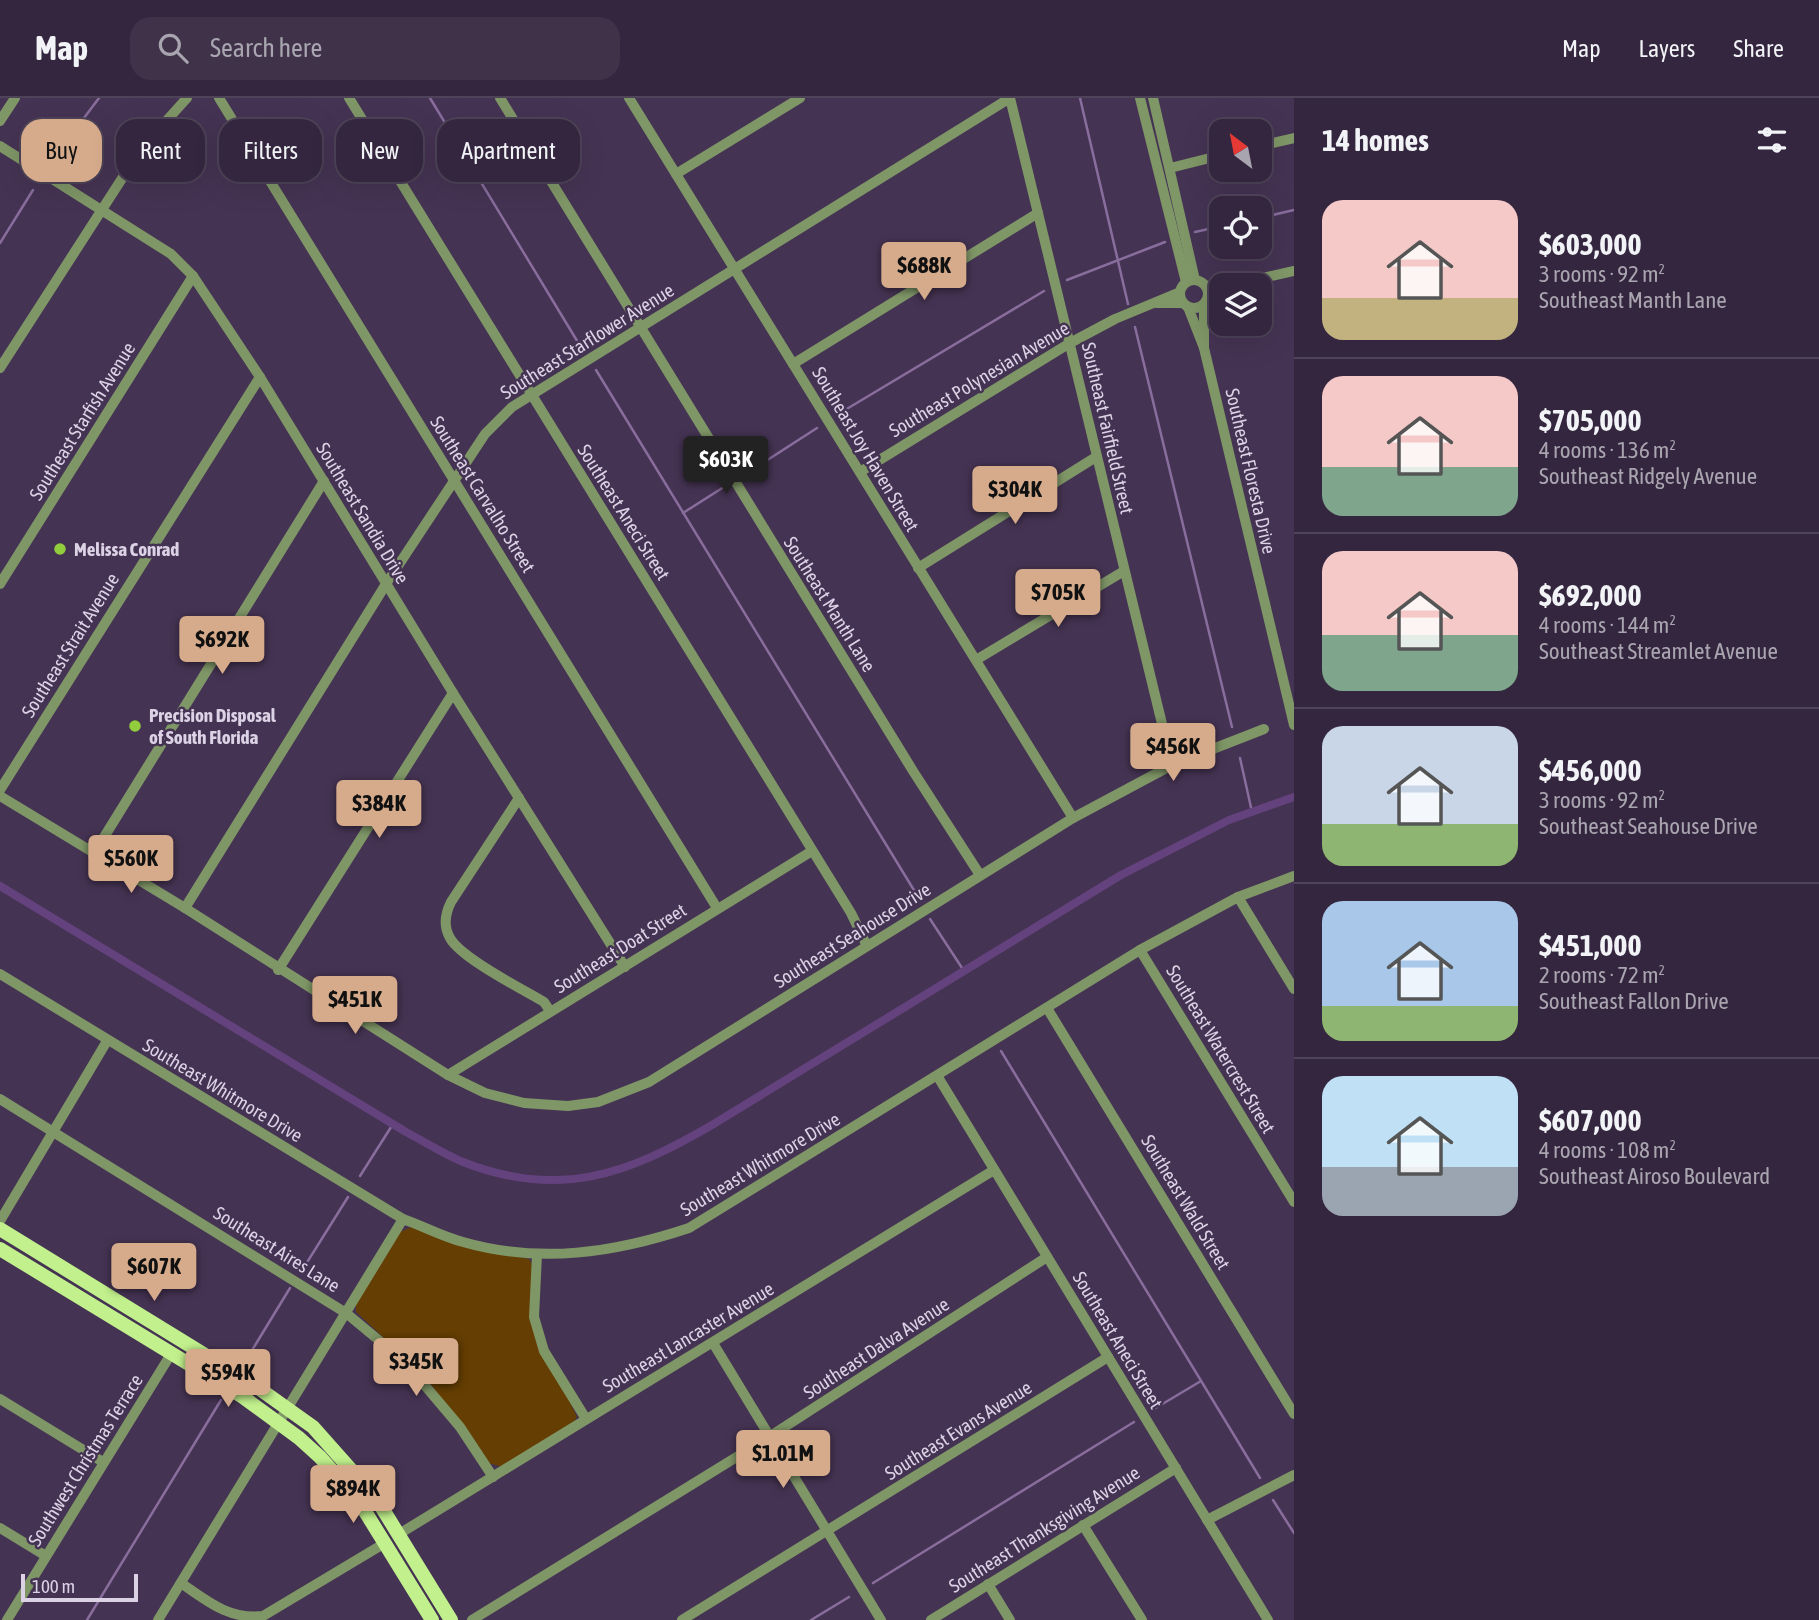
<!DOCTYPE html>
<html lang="en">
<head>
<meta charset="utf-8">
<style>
	:root { --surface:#34263e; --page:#3f3249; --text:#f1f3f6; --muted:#a9a5b0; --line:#4e4358; --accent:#d6ab8b }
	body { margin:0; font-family:"Asap Condensed",sans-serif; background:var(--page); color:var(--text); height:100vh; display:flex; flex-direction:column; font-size:26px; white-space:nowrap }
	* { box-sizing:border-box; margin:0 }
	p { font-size:23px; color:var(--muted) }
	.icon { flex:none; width:38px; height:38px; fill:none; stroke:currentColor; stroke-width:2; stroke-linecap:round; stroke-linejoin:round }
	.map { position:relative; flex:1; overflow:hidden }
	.panel { display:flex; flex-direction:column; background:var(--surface); width:525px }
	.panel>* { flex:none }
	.top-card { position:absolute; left:21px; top:21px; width:665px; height:63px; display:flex; gap:14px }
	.needle { width:46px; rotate:328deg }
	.controls { position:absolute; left:1209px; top:21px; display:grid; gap:14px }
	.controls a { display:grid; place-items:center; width:63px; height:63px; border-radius:14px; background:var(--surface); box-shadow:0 7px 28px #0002,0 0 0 2px var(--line); font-size:35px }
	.scale { position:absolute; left:21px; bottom:18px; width:117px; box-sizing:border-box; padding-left:7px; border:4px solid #dcd2e6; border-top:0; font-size:19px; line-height:24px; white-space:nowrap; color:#dcd2e6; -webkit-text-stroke:5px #453353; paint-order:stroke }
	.price { position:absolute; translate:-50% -60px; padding:0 16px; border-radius:7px; background:var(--accent); color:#111; font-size:23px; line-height:46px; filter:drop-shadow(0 2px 4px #0008) }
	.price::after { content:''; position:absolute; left:50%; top:42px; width:21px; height:16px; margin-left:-10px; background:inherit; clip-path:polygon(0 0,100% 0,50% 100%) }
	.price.on { background:#222; color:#fff }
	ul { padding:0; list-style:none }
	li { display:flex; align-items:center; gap:21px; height:175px; padding:0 28px }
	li+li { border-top:2px solid var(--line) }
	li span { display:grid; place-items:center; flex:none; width:196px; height:140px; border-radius:21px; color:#555 }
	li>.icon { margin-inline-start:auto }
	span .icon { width:84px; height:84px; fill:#fffc; stroke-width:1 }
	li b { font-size:30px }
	h2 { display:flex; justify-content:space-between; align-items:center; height:84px; padding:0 28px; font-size:30px }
	.pill { padding:0 24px; border-radius:21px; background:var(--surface); box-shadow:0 7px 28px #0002,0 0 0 2px var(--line); font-size:24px; line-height:63px }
	.pill.on { background:var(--accent); color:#111 }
	header { display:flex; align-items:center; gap:42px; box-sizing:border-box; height:98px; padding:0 35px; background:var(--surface); border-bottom:2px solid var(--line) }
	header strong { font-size:33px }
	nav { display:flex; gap:38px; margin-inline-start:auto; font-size:24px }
	.search { width:490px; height:63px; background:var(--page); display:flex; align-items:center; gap:18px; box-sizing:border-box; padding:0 24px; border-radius:21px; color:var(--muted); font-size:26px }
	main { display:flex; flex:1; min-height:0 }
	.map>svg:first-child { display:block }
	.green { fill:#643e03 }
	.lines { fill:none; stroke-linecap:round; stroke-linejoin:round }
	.stream { stroke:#886d9d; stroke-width:2.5 }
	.canal { stroke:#64427e; stroke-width:8 }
	.minor { stroke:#7f9667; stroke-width:10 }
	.major { stroke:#c1f08c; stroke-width:14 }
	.poi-dot { fill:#92cd3e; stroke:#453353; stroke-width:2.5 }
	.labels { text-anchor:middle; stroke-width:5; stroke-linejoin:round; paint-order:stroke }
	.street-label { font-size:19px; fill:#dcd2e6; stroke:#453353 }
	.poi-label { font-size:19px; font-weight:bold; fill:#dcd2e6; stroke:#453353; text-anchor:start }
</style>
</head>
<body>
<header>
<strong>Map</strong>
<div class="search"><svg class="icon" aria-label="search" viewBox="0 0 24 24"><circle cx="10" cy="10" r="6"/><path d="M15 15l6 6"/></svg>Search here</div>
<nav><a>Map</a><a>Layers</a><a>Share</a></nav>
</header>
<main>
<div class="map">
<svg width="1294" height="1522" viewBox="0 0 1294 1522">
	<rect width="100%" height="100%" fill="#453353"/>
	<path class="green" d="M 411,1129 L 470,1150 L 529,1161 L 532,1166 L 531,1223 L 577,1319 L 573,1325 L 502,1369 L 489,1365 L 424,1277 L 356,1214 L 356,1206 L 400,1134 Z"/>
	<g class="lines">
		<g class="stream">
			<path d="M 430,0 L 582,251"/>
			<path d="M 1080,0 L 1128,206"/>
			<path d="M 54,60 L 99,0"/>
			<path d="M 1260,120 L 1294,112"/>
			<path d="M 1195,134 L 1222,128"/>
			<path d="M 0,145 L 33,92"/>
			<path d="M 1067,182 L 1165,144"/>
			<path d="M 1135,229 L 1232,629"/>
			<path d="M 596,272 L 920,802"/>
			<path d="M 840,315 L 1044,193"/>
			<path d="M 744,377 L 817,330"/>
			<path d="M 683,415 L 727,387"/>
			<path d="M 1240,660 L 1252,714"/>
			<path d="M 930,821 L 964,873"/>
			<path d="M 1001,953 L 1260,1380"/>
			<path d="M 360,1078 L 393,1026"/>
			<path d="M 301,1174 L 348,1099"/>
			<path d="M 243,1267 L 290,1190"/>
			<path d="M 1154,1311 L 1201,1283"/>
			<path d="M 1273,1402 L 1294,1435"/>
			<path d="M 873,1485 L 1134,1324"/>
			<path d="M 87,1522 L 221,1302"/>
			<path d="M 811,1522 L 849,1499"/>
		</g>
		<path class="canal" d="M 0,788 L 406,1034 C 425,1044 444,1056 463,1064 C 559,1102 628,1076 712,1027 L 1121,777 L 1229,722 L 1294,699"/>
		<g class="minor">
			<path d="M 219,0 L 717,810"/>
			<path d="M 349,0 L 851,815 L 867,848"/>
			<path d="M 500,0 L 913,673 L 980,777"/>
			<path d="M 629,0 L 1073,720"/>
			<path d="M 1010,0 L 1172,667"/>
			<path d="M 1140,0 L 1186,184"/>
			<path d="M 1153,0 L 1195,182"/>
			<path d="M 0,23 L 15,0"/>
			<path d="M 0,48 L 171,156 L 193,178 L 260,279 L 453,595 L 625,869"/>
			<path d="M 1260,48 L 1294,40"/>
			<path d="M 1170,70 L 1222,57"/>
			<path d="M 676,76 L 800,0"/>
			<circle cx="1194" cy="196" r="14"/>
			<path d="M 1231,187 L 1294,173"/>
			<path d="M 1206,188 L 1222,187"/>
			<path d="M 1156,205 L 1183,205"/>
			<path d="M 1188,209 L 1204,250 L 1294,627"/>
			<path d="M 1204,250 L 1204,207"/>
			<path d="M 793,266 L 1038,115"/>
			<path d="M 0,270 L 141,51 L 187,0"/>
			<path d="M 860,374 L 1070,245 L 1115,221 L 1180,194"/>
			<path d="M 918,470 L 1096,359"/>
			<path d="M 0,486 L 193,178"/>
			<path d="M 976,562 L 1124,473"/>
			<path d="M 0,692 L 260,279"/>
			<path d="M 0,698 L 185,810 L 448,977 L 485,995 L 524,1005 L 568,1008 L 598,1004 L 649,984 L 1073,720 L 1172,667 L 1264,631"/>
			<path d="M 519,700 L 451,804 C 445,816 443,828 450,840 C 461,860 522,891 544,904 L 550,913"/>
			<path d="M 93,757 L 324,383"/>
			<path d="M 1238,799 L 1294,891"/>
			<path d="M 185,810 L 386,486 L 485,336 L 512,309 L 1010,0"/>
			<path d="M 1140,852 L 1294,1104"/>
			<path d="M 278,872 L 453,595"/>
			<path d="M 0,876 L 403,1121 C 423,1128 443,1139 463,1144 C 540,1166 614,1155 689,1130 L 1140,852 L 1238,799 L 1294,778"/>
			<path d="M 1047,910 L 1294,1316"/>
			<path d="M 448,977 L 812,753"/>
			<path d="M 938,979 L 1268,1522"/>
			<path d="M 0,1001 L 346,1215 L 405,1264 L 460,1329 L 493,1379"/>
			<path d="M 0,1123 L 107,943"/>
			<path d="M 537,1157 L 534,1219 L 544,1253 L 586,1321"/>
			<path d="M 713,1245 L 881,1522"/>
			<path d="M 0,1301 L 103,1364"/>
			<path d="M 1207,1422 L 1294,1377"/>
			<path d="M 1083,1427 L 1142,1522"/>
			<path d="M 0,1430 L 46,1458"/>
			<path d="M 399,1436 L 994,1072"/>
			<path d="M 181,1485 C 207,1503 229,1522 263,1518 L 385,1445"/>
			<path d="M 988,1486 L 1010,1522"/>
			<path d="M 7,1522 L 171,1256"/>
			<path d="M 158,1522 L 403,1121"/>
			<path d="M 472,1522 L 769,1339 L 1047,1159"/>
			<path d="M 682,1522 L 1108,1259"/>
			<path d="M 931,1522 L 1176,1370"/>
		</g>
		<g class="major">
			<path d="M 0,1131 L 254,1287 L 313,1329 L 376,1400 L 451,1522"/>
			<path d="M 0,1151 L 243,1299 L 299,1340 L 320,1359 L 358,1402 L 432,1522"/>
		</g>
	</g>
	<g class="poi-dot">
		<circle cx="60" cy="451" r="7"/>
		<circle cx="135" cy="628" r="7"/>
	</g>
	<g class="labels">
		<g class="street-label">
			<text transform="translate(587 243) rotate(-32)" y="7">Southeast Starflower Avenue</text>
			<text transform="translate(979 281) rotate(-31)" y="7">Southeast Polynesian Avenue</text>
			<text transform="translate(82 323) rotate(-58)" y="7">Southeast Starfish Avenue</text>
			<text transform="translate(1108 330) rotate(77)" y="7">Southeast Fairfield Street</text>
			<text transform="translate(866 351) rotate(59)" y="7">Southeast Joy Haven Street</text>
			<text transform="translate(1251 373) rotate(77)" y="7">Southeast Floresta Drive</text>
			<text transform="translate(483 396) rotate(58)" y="7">Southeast Carvalho Street</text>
			<text transform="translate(624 414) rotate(58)" y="7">Southeast Aneci Street</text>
			<text transform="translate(363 415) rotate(59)" y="7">Southeast Sandia Drive</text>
			<text transform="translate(830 506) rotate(58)" y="7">Southeast Manth Lane</text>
			<text transform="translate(70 547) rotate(-58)" y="7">Southeast Strait Avenue</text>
			<text transform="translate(852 837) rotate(-32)" y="7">Southeast Seahouse Drive</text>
			<text transform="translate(620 850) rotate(-32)" y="7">Southeast Doat Street</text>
			<text transform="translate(1221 951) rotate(59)" y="7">Southeast Watercrest Street</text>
			<text transform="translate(223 992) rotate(31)" y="7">Southeast Whitmore Drive</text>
			<text transform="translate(760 1066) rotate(-31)" y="7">Southeast Whitmore Drive</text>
			<text transform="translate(1186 1104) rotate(59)" y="7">Southeast Wald Street</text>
			<text transform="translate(277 1151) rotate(32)" y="7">Southeast Aires Lane</text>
			<text transform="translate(688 1239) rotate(-31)" y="7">Southeast Lancaster Avenue</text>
			<text transform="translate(1118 1242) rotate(59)" y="7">Southeast Aneci Street</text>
			<text transform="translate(876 1250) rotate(-33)" y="7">Southeast Dalva Avenue</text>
			<text transform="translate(958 1332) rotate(-32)" y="7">Southeast Evans Avenue</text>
			<text transform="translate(85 1362) rotate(-58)" y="7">Southwest Christmas Terrace</text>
			<text transform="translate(1044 1431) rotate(-32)" y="7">Southeast Thanksgiving Avenue</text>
		</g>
		<g class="poi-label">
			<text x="74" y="458">Melissa Conrad</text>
			<text x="149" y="624">Precision Disposal<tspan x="149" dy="22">of South Florida</tspan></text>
		</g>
	</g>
</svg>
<div class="controls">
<a><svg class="needle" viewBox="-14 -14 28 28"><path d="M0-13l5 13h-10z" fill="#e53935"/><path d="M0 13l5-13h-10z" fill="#a9a5b0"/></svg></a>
<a><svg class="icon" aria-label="locate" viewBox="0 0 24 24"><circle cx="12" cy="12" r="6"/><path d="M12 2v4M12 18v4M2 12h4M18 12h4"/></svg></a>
<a><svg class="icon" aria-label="layers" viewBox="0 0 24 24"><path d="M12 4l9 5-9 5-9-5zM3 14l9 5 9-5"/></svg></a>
</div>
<div class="scale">100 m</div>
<b class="price" style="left:924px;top:204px">$688K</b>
<b class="price on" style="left:726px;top:398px">$603K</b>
<b class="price" style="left:1015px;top:428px">$304K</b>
<b class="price" style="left:1058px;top:531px">$705K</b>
<b class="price" style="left:222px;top:578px">$692K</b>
<b class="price" style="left:1173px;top:685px">$456K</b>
<b class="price" style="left:379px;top:742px">$384K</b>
<b class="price" style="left:131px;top:797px">$560K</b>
<b class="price" style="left:355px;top:938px">$451K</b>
<b class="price" style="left:154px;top:1205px">$607K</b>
<b class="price" style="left:416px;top:1300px">$345K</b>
<b class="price" style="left:228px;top:1311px">$594K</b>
<b class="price" style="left:783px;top:1392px">$1.01M</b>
<b class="price" style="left:353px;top:1427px">$894K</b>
<div class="top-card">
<a class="pill on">Buy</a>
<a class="pill">Rent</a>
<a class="pill">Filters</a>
<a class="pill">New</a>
<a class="pill">Apartment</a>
</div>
</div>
<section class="panel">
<h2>14 homes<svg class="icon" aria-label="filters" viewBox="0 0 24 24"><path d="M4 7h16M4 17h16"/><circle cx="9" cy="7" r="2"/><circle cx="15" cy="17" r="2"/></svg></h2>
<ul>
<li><span style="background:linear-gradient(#f6c9c9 70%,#c2b280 0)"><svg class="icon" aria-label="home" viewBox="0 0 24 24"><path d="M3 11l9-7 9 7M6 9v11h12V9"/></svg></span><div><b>$603,000</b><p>3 rooms · 92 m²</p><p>Southeast Manth Lane</p></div></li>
<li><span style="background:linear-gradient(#f6c9c9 65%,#7fa58c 0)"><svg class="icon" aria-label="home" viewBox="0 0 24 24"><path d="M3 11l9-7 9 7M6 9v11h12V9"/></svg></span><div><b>$705,000</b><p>4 rooms · 136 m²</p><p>Southeast Ridgely Avenue</p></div></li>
<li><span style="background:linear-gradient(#f6c9c9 60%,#7fa58c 0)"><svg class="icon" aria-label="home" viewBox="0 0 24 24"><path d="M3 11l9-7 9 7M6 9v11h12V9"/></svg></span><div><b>$692,000</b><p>4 rooms · 144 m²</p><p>Southeast Streamlet Avenue</p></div></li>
<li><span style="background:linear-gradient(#c9d6e8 70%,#8fb573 0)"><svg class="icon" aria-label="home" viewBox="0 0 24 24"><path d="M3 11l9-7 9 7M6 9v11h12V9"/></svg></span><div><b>$456,000</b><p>3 rooms · 92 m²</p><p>Southeast Seahouse Drive</p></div></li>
<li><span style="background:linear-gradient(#a9c7e8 75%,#8fb573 0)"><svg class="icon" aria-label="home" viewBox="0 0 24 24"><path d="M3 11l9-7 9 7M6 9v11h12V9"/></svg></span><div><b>$451,000</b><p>2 rooms · 72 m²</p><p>Southeast Fallon Drive</p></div></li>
<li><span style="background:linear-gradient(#bfe0f5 65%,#9aa5b1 0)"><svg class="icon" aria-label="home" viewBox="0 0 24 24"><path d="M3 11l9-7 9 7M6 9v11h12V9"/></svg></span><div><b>$607,000</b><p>4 rooms · 108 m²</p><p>Southeast Airoso Boulevard</p></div></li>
</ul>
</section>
</main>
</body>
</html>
